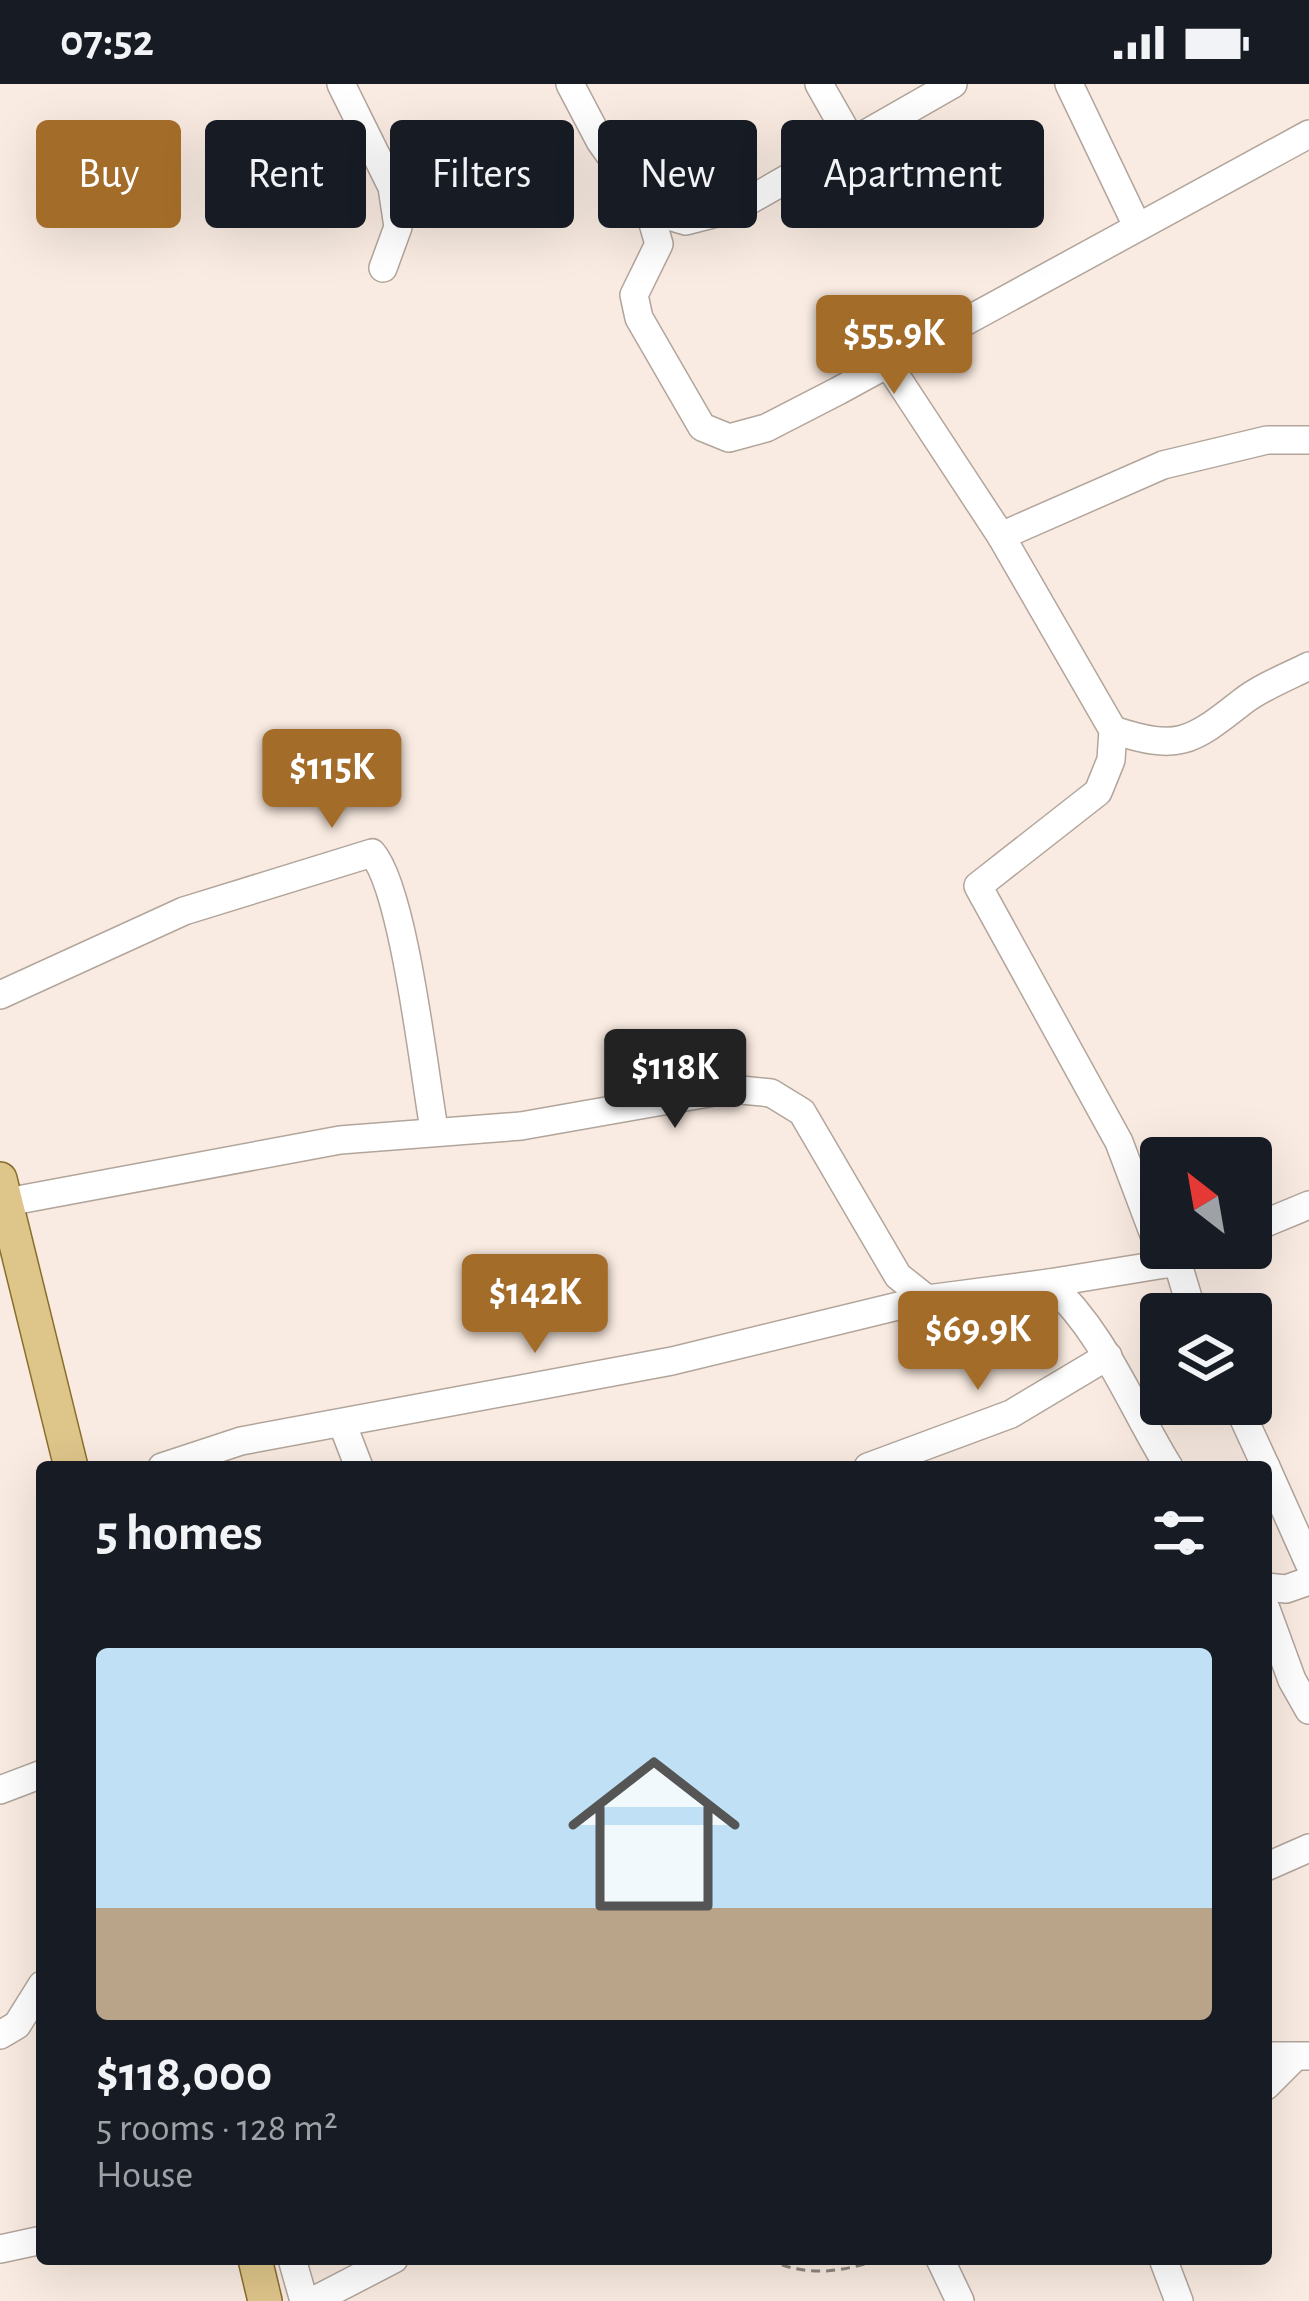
<!DOCTYPE html>
<html lang="en">
<head>
<meta charset="utf-8">
<style>
	:root { --surface:#171b24; --page:#242831; --text:#f1f3f6; --muted:#9ea1a6; --accent:#a46c29 }
	body { margin:0; font-family:"Alegreya Sans",sans-serif; background:var(--page); color:var(--text); height:100vh; display:flex; flex-direction:column; font-size:45px; white-space:nowrap }
	* { box-sizing:border-box; margin:0 }
	p { font-size:39px; color:var(--muted) }
	.icon { flex:none; width:66px; height:66px; fill:none; stroke:currentColor; stroke-width:2; stroke-linecap:round; stroke-linejoin:round }
	.map { position:relative; flex:1; overflow:hidden }
	.drawer { position:absolute; left:36px; top:1377px; width:1236px; height:804px; display:flex; flex-direction:column; background:var(--surface); border-radius:12px; box-shadow:0 12px 48px #0002 }
	.drawer>* { flex:none }
	.banner { position:absolute; left:36px; top:36px; width:1239px; height:108px; display:flex; gap:24px }
	.needle { width:78px; rotate:329deg }
	.buttons { position:absolute; left:1140px; top:1053px; display:grid; gap:24px }
	.buttons a { display:grid; place-items:center; width:132px; height:132px; border-radius:12px; background:var(--surface); box-shadow:0 12px 48px #0002; font-size:60px }
	.price { position:absolute; translate:-50% -102px; padding:0 27px; border-radius:12px; background:var(--accent); color:#fff; font-size:39px; line-height:78px; filter:drop-shadow(0 3px 6px #0008) }
	.price::after { content:''; position:absolute; left:50%; top:72px; width:36px; height:27px; margin-left:-18px; background:inherit; clip-path:polygon(0 0,100% 0,50% 100%) }
	.price.current { background:#222; color:#fff }
	ul { padding:0; list-style:none }
	li { display:grid; align-content:center; gap:24px; height:636px; padding:0 60px }
	li span { display:grid; place-items:center; height:372px; border-radius:12px; color:#555 }
	li>.icon { margin-inline-start:auto }
	span .icon { width:216px; height:216px; fill:#fffc; stroke-width:1 }
	li b { font-size:51px }
	h2 { display:flex; justify-content:space-between; align-items:center; height:144px; padding:0 60px; font-size:51px }
	.chip { padding:0 42px; border-radius:12px; background:var(--surface); box-shadow:0 12px 48px #0002; font-size:42px; line-height:108px }
	.chip.current { background:var(--accent); color:#fff }
	.status { display:flex; justify-content:space-between; align-items:center; height:84px; padding:0 60px; background:var(--surface); direction:ltr }
	.status svg { height:33px; fill:currentColor }
	.map>svg:first-child { display:block }
	.lines { fill:none; stroke-linecap:round; stroke-linejoin:round }
	.minor-casing { stroke:#b2a59b; stroke-width:30 }
	.major-casing { stroke:#896d2b; stroke-width:36 }
	.path { stroke:#8f867f; stroke-width:3; stroke-dasharray:9 6; stroke-linecap:butt }
	.minor { stroke:#fff; stroke-width:27 }
	.major { stroke:#dec58a; stroke-width:33 }
</style>
</head>
<body>
<div class="status"><b>07:52</b><svg viewBox="0 0 49 12"><path d="M0 12V9h3v3zM5 12V6h3v6zM10 12V3h3v9zM15 12V0h3v12zM26 1h20v11H26zM47 4h2v5h-2z"/></svg></div>
<div class="map">
<svg width="1309" height="2217" viewBox="0 0 1309 2217">
	<rect width="100%" height="100%" fill="#f9ebe1"/>
	<g class="lines">
		<defs>
			<g id="minor">
				<path d="M 341,0 L 392,103 L 398,143 L 383,184"/>
				<path d="M 570,0 L 600,57 L 649,126 L 686,137 L 736,124 L 953,0"/>
				<path d="M 819,0 L 852,58"/>
				<path d="M 1069,0 L 1137,142"/>
				<path d="M 649,126 L 659,160 L 634,211 L 639,234 L 702,343 L 729,354 L 766,344 L 838,307 L 1309,50"/>
				<path d="M 888,280 L 1001,452 L 1113,646 L 1111,676 L 1098,708 L 978,802 L 1119,1058 L 1165,1180"/>
				<path d="M 1001,452 L 1163,381 L 1267,356 L 1309,356"/>
				<path d="M 1113,646 C 1178,667 1190,659 1242,618 C 1261,603 1287,593 1309,582"/>
				<path d="M 0,911 L 184,827 L 372,769 C 404,805 424,988 434,1045"/>
				<path d="M 7,1118 L 340,1056 L 521,1042 L 731,1005 L 771,1009 L 802,1028 L 898,1192 L 927,1215 L 1049,1199 C 1104,1248 1131,1322 1169,1383"/>
				<path d="M 1251,1145 L 1309,1121"/>
				<path d="M 1177,1177 L 1193,1230"/>
				<path d="M 1049,1199 L 1165,1180 L 1207,1164"/>
				<path d="M 1237,1320 L 1266,1383"/>
				<path d="M 342,1339 L 359,1383"/>
				<path d="M 162,1383 L 241,1357 L 672,1277 L 927,1215"/>
				<path d="M 868,1383 L 1011,1330 L 1108,1272"/>
				<path d="M 1266,1383 L 1309,1479"/>
				<path d="M 1266,1503 L 1286,1505 L 1309,1497"/>
				<path d="M 1266,1525 L 1292,1596 L 1309,1626"/>
				<path d="M 0,1706 L 42,1690"/>
				<path d="M 1266,1783 L 1309,1764"/>
				<path d="M 0,1951 L 17,1941 L 42,1901"/>
				<path d="M 1266,1972 L 1309,1972"/>
				<path d="M 1266,2002 L 1292,1976"/>
				<path d="M 0,2165 L 42,2156"/>
				<path d="M 292,2175 L 304,2217"/>
				<path d="M 940,2175 L 960,2217"/>
				<path d="M 1163,2175 L 1179,2217"/>
				<path d="M 313,2217 L 394,2175"/>
			</g>
			<g id="major">
				<path d="M 0,1095 L 71,1383"/>
				<path d="M 255,2175 L 265,2217"/>
			</g>
		</defs>
		<use href="#minor" class="minor-casing"/>
		<use href="#major" class="major-casing"/>
		<path class="path" d="M 768,2175 C 807,2194 841,2188 881,2175"/>
		<use href="#minor" class="minor"/>
		<use href="#major" class="major"/>
	</g>
</svg>
<div class="buttons">
<a><svg class="needle" viewBox="-14 -14 28 28"><path d="M0-13l5 13h-10z" fill="#e53935"/><path d="M0 13l5-13h-10z" fill="#9ea1a6"/></svg></a>
<a><svg class="icon" aria-label="layers" viewBox="0 0 24 24"><path d="M12 4l9 5-9 5-9-5zM3 14l9 5 9-5"/></svg></a>
</div>
<b class="price" style="left:894px;top:313px">$55.9K</b>
<b class="price" style="left:332px;top:747px">$115K</b>
<b class="price current" style="left:675px;top:1047px">$118K</b>
<b class="price" style="left:535px;top:1272px">$142K</b>
<b class="price" style="left:978px;top:1309px">$69.9K</b>
<div class="banner">
<a class="chip current">Buy</a>
<a class="chip">Rent</a>
<a class="chip">Filters</a>
<a class="chip">New</a>
<a class="chip">Apartment</a>
</div>
<section class="drawer">
<h2>5 homes<svg class="icon" aria-label="filters" viewBox="0 0 24 24"><path d="M4 7h16M4 17h16"/><circle cx="9" cy="7" r="2"/><circle cx="15" cy="17" r="2"/></svg></h2>
<ul>
<li><span style="background:linear-gradient(#bfe0f5 70%,#b9a48a 0)"><svg class="icon" aria-label="home" viewBox="0 0 24 24"><path d="M3 11l9-7 9 7M6 9v11h12V9"/></svg></span><div><b>$118,000</b><p>5 rooms · 128 m²</p><p>House</p></div></li>
</ul>
</section>
</div>
</body>
</html>
